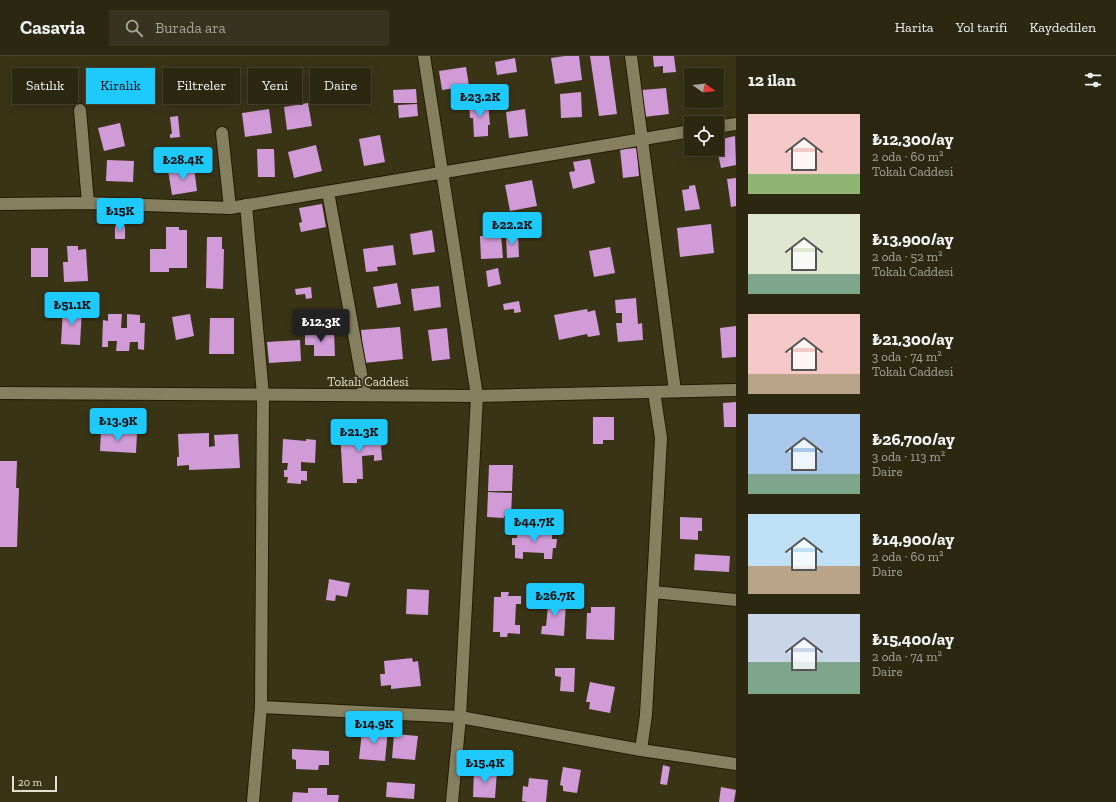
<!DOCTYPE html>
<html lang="tr">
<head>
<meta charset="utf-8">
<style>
	:root { --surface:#2c2711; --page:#38331f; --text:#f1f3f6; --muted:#a6a59f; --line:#484431; --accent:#1ec9fd }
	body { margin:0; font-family:"Zilla Slab",serif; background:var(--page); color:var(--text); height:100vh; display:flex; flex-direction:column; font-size:15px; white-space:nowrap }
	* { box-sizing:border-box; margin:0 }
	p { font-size:13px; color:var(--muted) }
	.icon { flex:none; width:22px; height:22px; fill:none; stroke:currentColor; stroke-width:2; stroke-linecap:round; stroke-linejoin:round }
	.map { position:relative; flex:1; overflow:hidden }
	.sheet { display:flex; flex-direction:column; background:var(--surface); width:380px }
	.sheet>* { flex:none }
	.guide { position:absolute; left:12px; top:12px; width:380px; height:36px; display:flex; gap:8px }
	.needle { width:26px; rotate:105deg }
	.fabs { position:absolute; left:684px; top:12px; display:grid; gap:8px }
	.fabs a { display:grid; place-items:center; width:40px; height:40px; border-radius:0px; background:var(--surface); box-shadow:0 2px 10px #0003,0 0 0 1px var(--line); font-size:20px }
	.scale { position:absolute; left:12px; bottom:10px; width:45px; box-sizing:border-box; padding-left:4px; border:2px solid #e3e0cf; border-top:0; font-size:11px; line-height:14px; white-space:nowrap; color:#e3e0cf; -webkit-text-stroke:3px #3a3417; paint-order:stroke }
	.price { position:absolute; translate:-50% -34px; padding:0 9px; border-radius:4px; background:var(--accent); color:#111; font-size:13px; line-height:26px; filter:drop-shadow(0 1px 2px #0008) }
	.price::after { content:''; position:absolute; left:50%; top:24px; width:12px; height:9px; margin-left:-6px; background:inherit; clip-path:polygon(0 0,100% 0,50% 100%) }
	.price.active { background:#222; color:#fff }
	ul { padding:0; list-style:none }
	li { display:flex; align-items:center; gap:12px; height:100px; padding:0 12px }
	li span { display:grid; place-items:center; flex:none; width:112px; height:80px; border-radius:0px; color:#555 }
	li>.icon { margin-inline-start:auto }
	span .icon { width:48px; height:48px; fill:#fffc; stroke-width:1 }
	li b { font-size:17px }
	h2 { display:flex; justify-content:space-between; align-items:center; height:48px; padding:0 12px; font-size:17px }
	.tag { padding:0 14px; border-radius:0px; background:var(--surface); box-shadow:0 2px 10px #0003,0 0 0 1px var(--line); font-size:14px; line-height:36px }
	.tag.active { background:var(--accent); color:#111 }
	header { display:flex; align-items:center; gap:24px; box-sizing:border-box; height:56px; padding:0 20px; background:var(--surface); border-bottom:1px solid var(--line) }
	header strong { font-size:19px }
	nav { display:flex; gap:22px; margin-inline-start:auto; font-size:14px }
	.search { width:280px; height:36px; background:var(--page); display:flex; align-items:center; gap:10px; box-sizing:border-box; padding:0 14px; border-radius:0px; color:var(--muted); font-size:15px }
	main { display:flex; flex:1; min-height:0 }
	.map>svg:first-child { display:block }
	.building { fill:#d09bd7 }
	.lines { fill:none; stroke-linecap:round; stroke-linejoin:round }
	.minor-casing { stroke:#211c00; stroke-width:14 }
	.minor { stroke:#868061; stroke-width:12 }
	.labels { text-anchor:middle; stroke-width:4; stroke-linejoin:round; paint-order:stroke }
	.street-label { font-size:13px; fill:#e3e0cf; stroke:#3a3417 }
</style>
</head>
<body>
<header>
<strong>Casavia</strong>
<div class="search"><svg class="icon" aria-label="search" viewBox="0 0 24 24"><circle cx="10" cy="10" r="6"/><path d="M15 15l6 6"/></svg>Burada ara</div>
<nav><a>Harita</a><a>Yol tarifi</a><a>Kaydedilen</a></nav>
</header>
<main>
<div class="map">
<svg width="736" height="746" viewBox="0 0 736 746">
	<rect width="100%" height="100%" fill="#3a3417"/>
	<g class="building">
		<path d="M 565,0 L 579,0 L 582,24 L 555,28 L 551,2 Z"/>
		<path d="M 590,0 L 609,0 L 617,58 L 599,60 Z"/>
		<path d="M 653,0 L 674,0 L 676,16 L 663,17 L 663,10 L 654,11 Z"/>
		<path d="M 515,2 L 517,16 L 497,19 L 495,6 Z"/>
		<path d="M 466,11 L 469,30 L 442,34 L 439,15 Z"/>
		<path d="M 718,16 L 722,44 L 717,44 L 717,19 L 707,18 Z"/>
		<path d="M 666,32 L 669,58 L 644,61 L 642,34 Z"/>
		<path d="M 416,33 L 417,47 L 394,47 L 393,34 Z"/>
		<path d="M 581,36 L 582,61 L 561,62 L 560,38 Z"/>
		<path d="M 488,46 L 490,69 L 488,69 L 488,80 L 474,81 L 473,62 L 470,62 L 469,47 Z"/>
		<path d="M 308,47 L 312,70 L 287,74 L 284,51 Z"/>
		<path d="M 417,48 L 418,60 L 399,62 L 398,49 Z"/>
		<path d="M 269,53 L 272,77 L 245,81 L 242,57 Z"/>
		<path d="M 525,53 L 528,80 L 509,82 L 506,56 Z"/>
		<path d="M 178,60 L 180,81 L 170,82 L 170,78 L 172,78 L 170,61 Z"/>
		<path d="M 120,67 L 125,90 L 104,95 L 98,72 Z"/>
		<path d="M 380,79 L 385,106 L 364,110 L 359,83 Z"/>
		<path d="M 735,80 L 736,109 L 721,112 L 717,93 L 717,84 Z"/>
		<path d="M 316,89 L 322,115 L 294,122 L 288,96 Z"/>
		<path d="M 637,92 L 639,120 L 623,122 L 620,93 Z"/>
		<path d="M 257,93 L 274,93 L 275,121 L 258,121 Z"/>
		<path d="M 590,103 L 595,127 L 573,133 L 569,116 L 575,115 L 573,106 Z"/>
		<path d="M 107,104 L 134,105 L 133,126 L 106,125 Z"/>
		<path d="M 194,111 L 197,135 L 172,139 L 168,114 Z"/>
		<path d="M 736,122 L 736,150 L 731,151 L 727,123 Z"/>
		<path d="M 532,124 L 537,150 L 510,155 L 505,129 Z"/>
		<path d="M 695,129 L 700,153 L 685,155 L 682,134 L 689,133 L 689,130 Z"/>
		<path d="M 322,148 L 326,171 L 301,176 L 299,167 L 302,166 L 299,152 Z"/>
		<path d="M 711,168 L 714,197 L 680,201 L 677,172 Z"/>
		<rect x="115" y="170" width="10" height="13"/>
		<path d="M 166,171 L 179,171 L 179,174 L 187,174 L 187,212 L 169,212 L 169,216 L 150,216 L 150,193 L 166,193 Z"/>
		<path d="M 432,174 L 435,196 L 413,199 L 410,178 Z"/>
		<path d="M 501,179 L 503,202 L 481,203 L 480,180 Z"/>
		<path d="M 506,179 L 518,179 L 519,201 L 507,202 Z"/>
		<path d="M 207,181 L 222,181 L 222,193 L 224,193 L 223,233 L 206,232 Z"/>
		<path d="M 393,189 L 396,209 L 377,211 L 378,215 L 366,216 L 363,193 Z"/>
		<path d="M 67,190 L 78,190 L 78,194 L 86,193 L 88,225 L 64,226 L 63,206 L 68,206 Z"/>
		<path d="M 610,191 L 615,217 L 594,221 L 589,195 Z"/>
		<rect x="31" y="192" width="17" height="29"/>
		<path d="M 498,212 L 501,228 L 488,231 L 486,215 Z"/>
		<path d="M 397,227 L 401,248 L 377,252 L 373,231 Z"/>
		<path d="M 439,230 L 441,251 L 414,255 L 411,233 Z"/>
		<path d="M 311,231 L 312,242 L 306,243 L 305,238 L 296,239 L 295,233 Z"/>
		<path d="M 636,242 L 638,268 L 642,267 L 643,284 L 618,286 L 616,267 L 622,267 L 622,257 L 616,257 L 615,244 Z"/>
		<path d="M 519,245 L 521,256 L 514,257 L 514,253 L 504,254 L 503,248 Z"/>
		<path d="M 63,252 L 82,253 L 80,289 L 61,288 Z"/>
		<path d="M 587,253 L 588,256 L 595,254 L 600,279 L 588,281 L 587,278 L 559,284 L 554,259 Z"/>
		<path d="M 108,258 L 122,258 L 121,272 L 127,272 L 127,258 L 140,259 L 140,267 L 145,267 L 144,294 L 138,293 L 138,286 L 130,286 L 129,295 L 116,295 L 117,285 L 108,285 L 108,291 L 102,291 L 103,264 L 108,265 Z"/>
		<path d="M 190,258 L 194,280 L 176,284 L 172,261 Z"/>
		<path d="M 210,262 L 234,262 L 234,298 L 209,298 Z"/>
		<path d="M 736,270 L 736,301 L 722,302 L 720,272 Z"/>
		<path d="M 400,271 L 403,303 L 364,307 L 361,274 Z"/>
		<path d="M 447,272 L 450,303 L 432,305 L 428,274 Z"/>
		<path d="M 334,275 L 335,300 L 314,300 L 314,289 L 305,289 L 305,276 Z"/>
		<path d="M 300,284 L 301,305 L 269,307 L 267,286 Z"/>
		<path d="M 736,346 L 736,371 L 724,371 L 723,347 Z"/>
		<path d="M 593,361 L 614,361 L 614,384 L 603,384 L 603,388 L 593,388 Z"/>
		<path d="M 101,375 L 137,377 L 136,397 L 100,395 Z"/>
		<path d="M 355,375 L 355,380 L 368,379 L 368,377 L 384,376 L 385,389 L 381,390 L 382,404 L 374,405 L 374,399 L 362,400 L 363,423 L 357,423 L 357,427 L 343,427 L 340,376 Z"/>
		<path d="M 209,377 L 209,391 L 215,390 L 214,379 L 238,378 L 240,412 L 189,414 L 189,409 L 177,410 L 177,401 L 179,401 L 178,378 Z"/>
		<path d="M 283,383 L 306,385 L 306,383 L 316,384 L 315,407 L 301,406 L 301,415 L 307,415 L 307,425 L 301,424 L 301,428 L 287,427 L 288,421 L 284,421 L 284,414 L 287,414 L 288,407 L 282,407 Z"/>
		<path d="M 0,405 L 17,405 L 16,432 L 19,432 L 17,491 L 0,491 Z"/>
		<path d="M 489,409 L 513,409 L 512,435 L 488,435 Z"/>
		<path d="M 488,436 L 512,437 L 511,460 L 504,460 L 504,462 L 487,461 Z"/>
		<path d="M 680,461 L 702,462 L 702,475 L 698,475 L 698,484 L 680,483 Z"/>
		<path d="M 517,474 L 552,476 L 552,483 L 557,483 L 556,492 L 553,492 L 552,503 L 544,503 L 544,497 L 523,496 L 523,503 L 515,502 L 515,489 L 512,489 L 512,482 L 517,482 Z"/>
		<path d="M 695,498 L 730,500 L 729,516 L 694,514 Z"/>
		<path d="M 329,523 L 350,527 L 347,541 L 336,539 L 335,545 L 326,544 Z"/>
		<path d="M 407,533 L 429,534 L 428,559 L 406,558 Z"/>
		<path d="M 501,536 L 509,536 L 508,540 L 521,540 L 521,548 L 516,548 L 515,569 L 520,569 L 520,578 L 508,577 L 507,581 L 500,581 L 500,576 L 493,576 L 494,541 L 501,541 Z"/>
		<path d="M 544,540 L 562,542 L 562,546 L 566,546 L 564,580 L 541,578 L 542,570 L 546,570 L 548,550 L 543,550 Z"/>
		<path d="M 591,551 L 615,551 L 614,584 L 586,583 L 587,557 L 591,557 Z"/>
		<path d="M 412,602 L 413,606 L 418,605 L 421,630 L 391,633 L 391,629 L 381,630 L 380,618 L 385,618 L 384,605 Z"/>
		<path d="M 555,612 L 575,612 L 574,636 L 560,635 L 561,621 L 555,620 Z"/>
		<path d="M 590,626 L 615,631 L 610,657 L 589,653 L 590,646 L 586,646 Z"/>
		<path d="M 377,672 L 388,673 L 385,705 L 359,703 L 362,675 L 376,676 Z"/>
		<path d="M 394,678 L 418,680 L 415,704 L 392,702 Z"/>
		<path d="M 292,693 L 329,695 L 329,709 L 319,709 L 318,714 L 296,713 L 296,704 L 292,703 Z"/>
		<path d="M 663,709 L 670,711 L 667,729 L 660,728 Z"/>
		<path d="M 563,711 L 581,714 L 577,737 L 563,735 L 563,730 L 560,729 Z"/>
		<path d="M 474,713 L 497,715 L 495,742 L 473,741 Z"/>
		<path d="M 529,722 L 548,724 L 546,746 L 527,746 L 522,745 L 523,730 L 528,731 Z"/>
		<path d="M 387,726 L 415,728 L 414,743 L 386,741 Z"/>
		<path d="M 721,731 L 736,734 L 734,746 L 719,746 Z"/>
		<path d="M 308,732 L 327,732 L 327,739 L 339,739 L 338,746 L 292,746 L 293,736 L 308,737 Z"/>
	</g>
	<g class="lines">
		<defs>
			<g id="minor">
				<path d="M 424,0 L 477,340 L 460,661 L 452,746"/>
				<path d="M 631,0 L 675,335"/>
				<path d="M 80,54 L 88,147"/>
				<path d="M 717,71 L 736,68"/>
				<path d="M 222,77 L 230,152"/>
				<path d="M 328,136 L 365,339"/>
				<path d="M 0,148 L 88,147 L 230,152 L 691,75"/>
				<path d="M 246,149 L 263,339 L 261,651 L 253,746"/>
				<path d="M 0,337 L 477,340 L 736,334"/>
				<path d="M 653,536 L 736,544"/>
				<path d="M 261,651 L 460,661 L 641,694 L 736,708"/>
				<path d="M 641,694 L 646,659 L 661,382 L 654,336"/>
			</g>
		</defs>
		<use href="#minor" class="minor-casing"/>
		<use href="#minor" class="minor"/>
	</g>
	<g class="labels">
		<g class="street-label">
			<text x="368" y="330">Tokalı Caddesi</text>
		</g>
	</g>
</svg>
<div class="fabs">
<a><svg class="needle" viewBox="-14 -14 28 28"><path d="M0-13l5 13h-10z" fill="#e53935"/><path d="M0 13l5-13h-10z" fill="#a6a59f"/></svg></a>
<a><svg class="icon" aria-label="locate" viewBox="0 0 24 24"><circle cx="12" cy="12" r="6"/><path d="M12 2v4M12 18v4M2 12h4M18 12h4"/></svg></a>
</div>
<div class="scale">20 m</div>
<b class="price" style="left:480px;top:62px">₺23.2K</b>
<b class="price" style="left:183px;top:125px">₺28.4K</b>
<b class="price" style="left:120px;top:176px">₺15K</b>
<b class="price" style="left:512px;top:190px">₺22.2K</b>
<b class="price" style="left:72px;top:270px">₺51.1K</b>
<b class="price active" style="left:321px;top:287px">₺12.3K</b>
<b class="price" style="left:118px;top:386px">₺13.9K</b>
<b class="price" style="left:359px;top:397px">₺21.3K</b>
<b class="price" style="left:534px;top:487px">₺44.7K</b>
<b class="price" style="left:555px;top:561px">₺26.7K</b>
<b class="price" style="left:374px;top:689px">₺14.9K</b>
<b class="price" style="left:485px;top:728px">₺15.4K</b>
<div class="guide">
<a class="tag">Satılık</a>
<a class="tag active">Kiralık</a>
<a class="tag">Filtreler</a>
<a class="tag">Yeni</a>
<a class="tag">Daire</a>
</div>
</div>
<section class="sheet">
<h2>12 ilan<svg class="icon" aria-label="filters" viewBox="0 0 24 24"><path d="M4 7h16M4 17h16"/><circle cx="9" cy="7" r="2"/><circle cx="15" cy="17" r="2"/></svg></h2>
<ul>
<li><span style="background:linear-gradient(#f6c9c9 75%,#8fb573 0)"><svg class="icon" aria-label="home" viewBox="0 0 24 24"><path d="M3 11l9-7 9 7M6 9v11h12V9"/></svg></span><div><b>₺12,300/ay</b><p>2 oda · 60 m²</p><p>Tokalı Caddesi</p></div></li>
<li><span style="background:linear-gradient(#dfe7d0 75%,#7fa58c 0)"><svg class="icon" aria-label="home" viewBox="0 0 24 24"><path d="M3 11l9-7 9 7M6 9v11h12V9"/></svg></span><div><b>₺13,900/ay</b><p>2 oda · 52 m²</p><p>Tokalı Caddesi</p></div></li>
<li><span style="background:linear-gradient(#f6c9c9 75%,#b9a48a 0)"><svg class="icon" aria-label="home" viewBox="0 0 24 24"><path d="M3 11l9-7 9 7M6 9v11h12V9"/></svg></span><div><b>₺21,300/ay</b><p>3 oda · 74 m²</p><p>Tokalı Caddesi</p></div></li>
<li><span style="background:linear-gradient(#a9c7e8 75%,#7fa58c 0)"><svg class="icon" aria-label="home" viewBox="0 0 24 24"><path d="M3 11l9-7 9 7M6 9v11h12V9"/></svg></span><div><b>₺26,700/ay</b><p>3 oda · 113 m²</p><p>Daire</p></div></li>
<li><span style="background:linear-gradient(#bfe0f5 65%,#b9a48a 0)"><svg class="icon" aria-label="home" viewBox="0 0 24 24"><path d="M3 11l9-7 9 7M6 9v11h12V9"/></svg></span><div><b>₺14,900/ay</b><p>2 oda · 60 m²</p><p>Daire</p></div></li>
<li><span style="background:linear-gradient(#c9d6e8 60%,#7fa58c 0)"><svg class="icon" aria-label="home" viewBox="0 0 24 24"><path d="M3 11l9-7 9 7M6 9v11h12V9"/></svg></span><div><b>₺15,400/ay</b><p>2 oda · 74 m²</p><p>Daire</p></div></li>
</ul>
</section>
</main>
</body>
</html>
